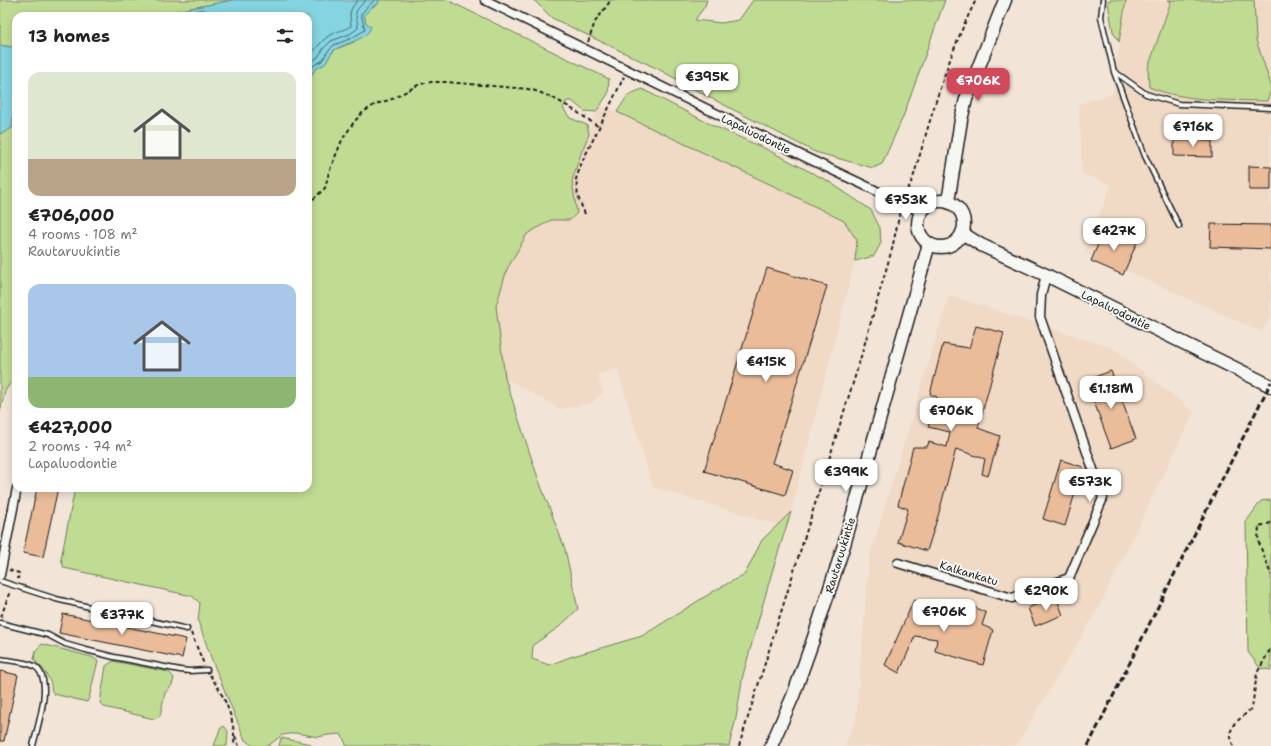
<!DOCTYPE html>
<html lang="en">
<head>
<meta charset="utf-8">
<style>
	:root { --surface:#fff; --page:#f6f6f6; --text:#222; --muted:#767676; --accent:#d1495b }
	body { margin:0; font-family:"Shantell Sans",sans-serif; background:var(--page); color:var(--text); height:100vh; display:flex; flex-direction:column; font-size:15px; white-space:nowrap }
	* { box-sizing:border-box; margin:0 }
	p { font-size:13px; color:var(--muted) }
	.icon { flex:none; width:22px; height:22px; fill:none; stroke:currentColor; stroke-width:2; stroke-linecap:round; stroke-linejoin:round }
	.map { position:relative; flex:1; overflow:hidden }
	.drawer { position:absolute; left:12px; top:12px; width:300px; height:480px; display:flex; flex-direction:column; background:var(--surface); border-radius:12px; box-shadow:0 2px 10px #0003 }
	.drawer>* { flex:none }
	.price { position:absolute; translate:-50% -34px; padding:0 9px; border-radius:8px; background:#fff; color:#222; font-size:13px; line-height:26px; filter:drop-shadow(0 1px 2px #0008) }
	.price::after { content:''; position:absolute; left:50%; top:24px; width:12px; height:9px; margin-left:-6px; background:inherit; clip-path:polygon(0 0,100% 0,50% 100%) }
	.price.active { background:var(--accent); color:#fff }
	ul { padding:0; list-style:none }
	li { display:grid; align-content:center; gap:8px; height:212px; padding:0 16px }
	li span { display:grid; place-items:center; height:124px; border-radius:12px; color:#555 }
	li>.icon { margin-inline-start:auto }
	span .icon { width:72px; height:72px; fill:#fffc; stroke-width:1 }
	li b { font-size:17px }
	h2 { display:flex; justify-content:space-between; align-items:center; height:48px; padding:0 16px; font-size:17px }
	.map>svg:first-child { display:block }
	.built { fill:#f0d9c5 }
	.green { fill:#c0dc93; stroke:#6e7c58 }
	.water { fill:#85d4e1; stroke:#5b8a92 }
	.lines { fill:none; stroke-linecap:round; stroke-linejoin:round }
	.shore { stroke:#46666b; stroke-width:1 }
	.building { fill:#eabc9a; stroke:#1c1c1c }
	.service-casing { stroke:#1c1c1c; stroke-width:7 }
	.minor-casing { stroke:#1c1c1c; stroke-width:11 }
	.secondary-casing { stroke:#1c1c1c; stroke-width:15 }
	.path { stroke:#1c1c1c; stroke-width:2; stroke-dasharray:4 3; stroke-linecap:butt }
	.service { stroke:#f6f6f2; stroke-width:4 }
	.minor { stroke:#f6f6f2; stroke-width:8 }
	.secondary { stroke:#f6f6f2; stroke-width:12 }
	.rail { stroke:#1c1c1c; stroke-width:3; stroke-dasharray:6 3; stroke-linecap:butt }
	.labels { text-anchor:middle; stroke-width:4; stroke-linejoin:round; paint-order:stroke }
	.street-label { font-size:11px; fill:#1c1c1c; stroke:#f6f6f2 }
</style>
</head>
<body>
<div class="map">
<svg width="1271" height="746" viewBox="0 0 1271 746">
	<rect width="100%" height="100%" fill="#f2e5d8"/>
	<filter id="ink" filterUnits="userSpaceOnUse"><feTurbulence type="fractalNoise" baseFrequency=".025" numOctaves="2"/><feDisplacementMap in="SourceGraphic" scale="8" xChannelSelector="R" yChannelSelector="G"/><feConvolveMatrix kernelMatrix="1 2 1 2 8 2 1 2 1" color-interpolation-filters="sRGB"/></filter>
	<g filter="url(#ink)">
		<g class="built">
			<path d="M 1126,0 L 1171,1 L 1148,67 L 1166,94 L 1216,99 L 1267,101 L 1271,90 L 1271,316 L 1262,332 L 1085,252 L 1111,185 L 1082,174 L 1079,104 L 1112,94 Z"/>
			<path d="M 1254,0 L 1271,0 L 1271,85 L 1256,40 Z"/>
			<path d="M 601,105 L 617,112 L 778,188 L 844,221 L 858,240 L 855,261 L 791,512 L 777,525 L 653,487 L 617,369 L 598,374 L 603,393 L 591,403 L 560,409 L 505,378 L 496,306 L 507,269 L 527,234 L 551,220 L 570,220 L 577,213 L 572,181 L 581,153 L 596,112 Z"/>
			<path d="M 949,295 L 1113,348 L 1194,412 L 1098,609 L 1016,746 L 844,746 L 856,720 L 869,559 Z"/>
		</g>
		<g class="green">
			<path d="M 0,0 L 233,0 L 176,11 L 156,16 L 16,16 L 16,47 L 3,46 L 0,44 Z"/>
			<path d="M 379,0 L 447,0 L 609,79 L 608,94 L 596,112 L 584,111 L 572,101 L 567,101 L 563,108 L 570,118 L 587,125 L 589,134 L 581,153 L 572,181 L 577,213 L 570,220 L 551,220 L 527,234 L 507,269 L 496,306 L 505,378 L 538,478 L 565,549 L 578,609 L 559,627 L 533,645 L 532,659 L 549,665 L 570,657 L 642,636 L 714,591 L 745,574 L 762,540 L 791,512 L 772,572 L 743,675 L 736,718 L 729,746 L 346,746 L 346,744 L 341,734 L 328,735 L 318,737 L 296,733 L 282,735 L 268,746 L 253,746 L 245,740 L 212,660 L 198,621 L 200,603 L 192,596 L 64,568 L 61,559 L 75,488 L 308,488 L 308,85 L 310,77 L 316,68 L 325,64 L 331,54 L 336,49 L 354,42 L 366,23 L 364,15 L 372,7 L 378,4 Z"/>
			<path d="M 532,0 L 707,0 L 705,6 L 695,20 L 721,23 L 739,20 L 753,0 L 945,0 L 903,117 L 882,164 L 873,168 L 815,152 L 705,95 L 660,70 L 552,18 L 535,1 Z"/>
			<path d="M 1109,0 L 1126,0 L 1119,42 L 1113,32 L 1108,3 Z"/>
			<path d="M 1168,0 L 1254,0 L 1256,40 L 1271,85 L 1271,90 L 1267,101 C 1228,100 1185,102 1149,87 L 1148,68 L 1171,1 Z"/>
			<path d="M 642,89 L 714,126 L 766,149 L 828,181 L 871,210 L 880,228 L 881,243 L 874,256 L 855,261 L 857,240 L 844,221 L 778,188 L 617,112 L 628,95 Z"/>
			<path d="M 16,115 L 16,377 L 14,378 L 5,391 L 0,412 L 0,133 L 3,133 Z"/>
			<path d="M 1271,500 L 1271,670 L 1260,668 L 1248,652 L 1246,522 L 1261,501 Z"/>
			<path d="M 42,644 L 92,657 L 98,661 L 89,698 L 87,702 L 54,694 C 50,690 52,686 50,681 C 47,673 40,666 34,659 L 36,650 Z"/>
			<path d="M 113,661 L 169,672 L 174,678 L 172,685 L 165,693 L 160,716 L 154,719 L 104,707 L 100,703 L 106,666 Z"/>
			<path d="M 224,726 L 228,731 L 227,746 L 214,746 L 220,729 Z"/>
			<path d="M 281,738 L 311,744 L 310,746 L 279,746 Z"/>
		</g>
		<g class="water">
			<path d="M 233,0 L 343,0 L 345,1 L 379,0 L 378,4 L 372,7 L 364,15 L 366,23 L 371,27 C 366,41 347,42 336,49 C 330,52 329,59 325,64 C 323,66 319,66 317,68 C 311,72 310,79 308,85 L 308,16 L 223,16 L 210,14 L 201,16 L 156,16 L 176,11 Z"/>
			<path d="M 0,44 L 3,46 L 16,47 L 16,115 L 13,117 L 12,128 L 3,133 L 0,133 Z"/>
		</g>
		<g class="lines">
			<g class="shore">
				<path d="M 171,16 L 204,9 L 206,11 L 205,16"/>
				<path d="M 308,56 C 316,51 319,43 327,37 C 333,32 343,31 351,26 C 350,13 348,11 358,0"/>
				<path d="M 308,64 L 318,57 L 324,48 L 331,41 L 350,34 L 358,28 C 357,11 351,15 366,0"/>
				<path d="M 308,73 L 314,65 L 322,61 L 328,51 L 334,45 L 352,38 L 365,30 L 361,14 L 369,5 L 375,0"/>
			</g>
		</g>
		<g class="building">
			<path d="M 1174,140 L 1212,141 L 1212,157 L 1174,156 Z"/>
			<path d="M 1249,166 L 1271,167 L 1271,190 L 1249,190 Z"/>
			<path d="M 1211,224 L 1271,225 L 1271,249 L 1210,247 Z"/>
			<path d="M 1105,228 L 1137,242 L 1123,275 L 1091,261 Z"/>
			<path d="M 767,268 L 827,286 L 772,463 L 793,470 L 785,495 L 704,471 Z"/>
			<path d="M 976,326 L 1004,333 L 978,428 L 1000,436 L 988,476 L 982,474 L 985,459 L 956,449 L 938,516 L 927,551 L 898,542 L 908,509 L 898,505 L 913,447 L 927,447 L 929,442 L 947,447 L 950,432 L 928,427 L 937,397 L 930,394 L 943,344 L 969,348 Z"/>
			<path d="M 1111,371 L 1136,439 L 1111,448 L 1086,380 Z"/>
			<path d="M 1061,460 L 1083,467 L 1065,526 L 1043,519 Z"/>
			<path d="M 37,488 L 58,488 L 43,557 L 23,553 Z"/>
			<path d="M 1056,597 L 1063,615 L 1035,626 L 1028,608 Z"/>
			<path d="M 914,600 L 934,608 L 938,600 L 957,610 L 962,601 L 986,613 L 982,625 L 993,630 L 983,665 L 935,651 L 937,639 L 915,636 L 899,673 L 885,665 Z"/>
			<path d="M 63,614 L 186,639 L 182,658 L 59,633 Z"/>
			<path d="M 0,671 L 18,675 L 4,741 L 0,741 Z"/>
		</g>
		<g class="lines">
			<defs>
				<g id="service">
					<path d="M 1103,0 L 1101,17 L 1114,72 L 1145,156 L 1179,226"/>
					<path d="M 1115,72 L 1146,94 L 1179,104 L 1271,108"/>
					<path d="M 0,581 L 56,599 L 106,611 L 187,629"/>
					<path d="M 0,623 L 48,635 L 65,644 L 86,650 L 114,657 L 180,670 L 189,671 L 207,670"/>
					<path d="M 0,659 C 11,661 24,661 34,666 C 55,678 37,727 33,746"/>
				</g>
				<g id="minor">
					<path d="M 485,0 L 807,158 L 921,212"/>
					<path d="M 898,563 L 1012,598 L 1069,578 L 1103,498 L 1040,317 L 1041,295 L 1046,275"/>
					<path d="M 0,575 L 17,488"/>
				</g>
				<g id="secondary">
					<circle cx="941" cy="224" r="23"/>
					<path d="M 948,202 L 961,120 L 966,99 L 1005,0"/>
					<path d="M 962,233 L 981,245 L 1046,275 L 1271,386"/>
					<path d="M 771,746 L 793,696 L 813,640 L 844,545 L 929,244"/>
				</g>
			</defs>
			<use href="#service" class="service-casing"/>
			<use href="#minor" class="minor-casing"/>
			<use href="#secondary" class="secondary-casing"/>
			<g class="path">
				<path d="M 588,42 L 595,22 L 611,0"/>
				<path d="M 905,196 L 913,178 C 931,118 947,56 976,0"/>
				<path d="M 308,204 L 325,188 L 329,172 L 342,140 L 354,122 L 363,112 L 376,104 L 392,99 L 420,84 L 431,82 L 446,82 L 528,89 C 554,95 577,112 599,127"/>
				<path d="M 585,214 L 578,197 L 576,179 L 582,162 L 624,77"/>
				<path d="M 1271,523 L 1259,526 L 1258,540 L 1271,575"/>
				<path d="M 9,570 L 19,573 L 18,579"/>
				<path d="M 1,617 L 10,591"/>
				<path d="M 191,633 L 204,664"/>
				<path d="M 210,675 C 224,696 236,719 234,746"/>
				<path d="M 235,736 L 239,746"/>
				<path d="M 739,746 L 858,367 L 892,249 L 900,212"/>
				<path d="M 1233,746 L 1230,733 L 1234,724 L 1252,708 L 1257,673 L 1271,648"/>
			</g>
			<use href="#service" class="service"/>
			<use href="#minor" class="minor"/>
			<use href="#secondary" class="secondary"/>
			<path class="rail" d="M 1088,746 L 1271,382"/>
		</g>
	</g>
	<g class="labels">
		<g class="street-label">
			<text transform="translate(756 134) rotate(26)" y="4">Lapaluodontie</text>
			<text transform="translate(1116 310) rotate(26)" y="4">Lapaluodontie</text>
			<text transform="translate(840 555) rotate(-73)" y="4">Rautaruukintie</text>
			<text transform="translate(969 573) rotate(17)" y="4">Kalkankatu</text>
		</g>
	</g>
</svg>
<b class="price" style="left:707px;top:98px">€395K</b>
<b class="price active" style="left:978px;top:102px">€706K</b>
<b class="price" style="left:1193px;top:148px">€716K</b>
<b class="price" style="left:906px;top:221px">€753K</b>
<b class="price" style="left:1114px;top:252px">€427K</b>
<b class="price" style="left:766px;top:383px">€415K</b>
<b class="price" style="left:1111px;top:410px">€1.18M</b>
<b class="price" style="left:951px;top:432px">€706K</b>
<b class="price" style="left:846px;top:493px">€399K</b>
<b class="price" style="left:1090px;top:503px">€573K</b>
<b class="price" style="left:1046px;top:612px">€290K</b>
<b class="price" style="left:944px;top:633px">€706K</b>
<b class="price" style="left:122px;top:636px">€377K</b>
<section class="drawer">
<h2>13 homes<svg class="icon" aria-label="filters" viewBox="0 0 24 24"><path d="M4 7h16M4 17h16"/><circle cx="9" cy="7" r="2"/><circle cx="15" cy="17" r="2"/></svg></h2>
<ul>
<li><span style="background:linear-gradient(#dfe7d0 70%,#b9a48a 0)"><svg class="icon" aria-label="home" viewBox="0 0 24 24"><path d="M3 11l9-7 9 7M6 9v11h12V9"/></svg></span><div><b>€706,000</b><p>4 rooms · 108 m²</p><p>Rautaruukintie</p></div></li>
<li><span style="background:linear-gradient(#a9c7e8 75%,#8fb573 0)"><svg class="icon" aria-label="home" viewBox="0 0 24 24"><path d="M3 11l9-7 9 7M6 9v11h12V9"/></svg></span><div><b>€427,000</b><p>2 rooms · 74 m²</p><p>Lapaluodontie</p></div></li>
</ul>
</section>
</div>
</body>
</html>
